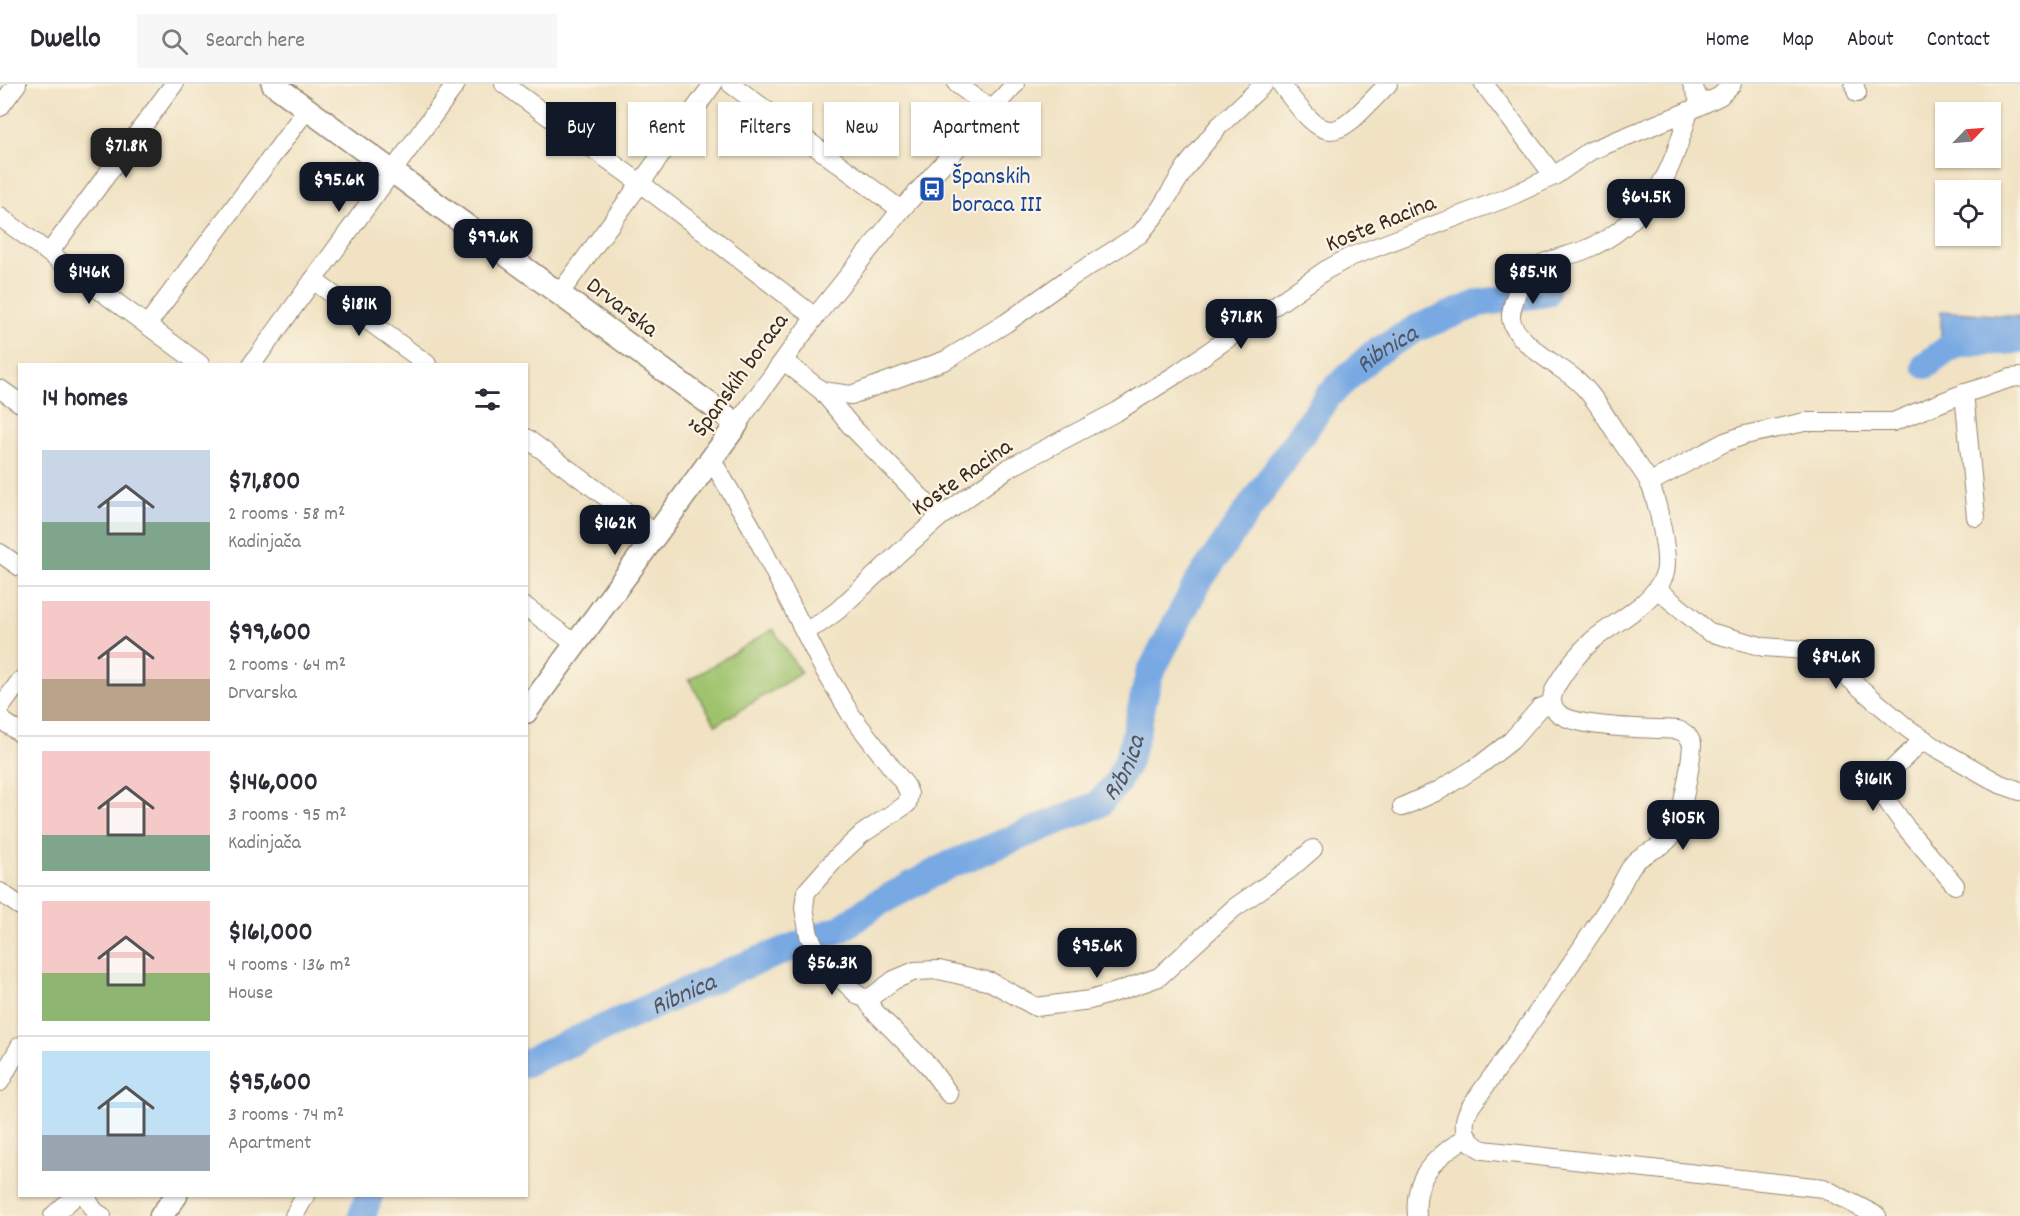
<!DOCTYPE html>
<html lang="en">
<head>
<meta charset="utf-8">
<style>
	:root { --surface:#fff; --page:#f7f7f7; --text:#2b2b33; --muted:#7c7c81; --line:#e1e1e2; --accent:#111827 }
	body { margin:0; font-family:Dekko,sans-serif; background:var(--page); color:var(--text); height:100vh; display:flex; flex-direction:column; font-size:22px; white-space:nowrap }
	* { box-sizing:border-box; margin:0 }
	p { font-size:20px; color:var(--muted) }
	.icon { flex:none; width:33px; height:33px; fill:none; stroke:currentColor; stroke-width:2; stroke-linecap:round; stroke-linejoin:round }
	.map { position:relative; flex:1; overflow:hidden }
	.side { position:absolute; left:18px; top:279px; width:510px; height:834px; display:flex; flex-direction:column; background:var(--surface); border-radius:0px; box-shadow:0 2px 4px #0004 }
	.side>* { flex:none }
	.top-card { position:absolute; left:546px; top:18px; width:570px; height:54px; display:flex; gap:12px }
	.needle { width:39px; rotate:65deg }
	.fabs { position:absolute; left:1935px; top:18px; display:grid; gap:12px }
	.fabs a { display:grid; place-items:center; width:66px; height:66px; border-radius:0px; background:var(--surface); box-shadow:0 2px 4px #0004; font-size:30px }
	.price { position:absolute; translate:-50% -51px; padding:0 14px; border-radius:12px; background:var(--accent); color:#fff; font-size:20px; line-height:39px; filter:drop-shadow(0 2px 3px #0008) }
	.price::after { content:''; position:absolute; left:50%; top:36px; width:18px; height:14px; margin-left:-9px; background:inherit; clip-path:polygon(0 0,100% 0,50% 100%) }
	.price.selected { background:#222; color:#fff }
	ul { padding:0; list-style:none }
	li { display:flex; align-items:center; gap:18px; height:150px; padding:0 24px }
	li+li { border-top:2px solid var(--line) }
	li span { display:grid; place-items:center; flex:none; width:168px; height:120px; border-radius:0px; color:#555 }
	li>.icon { margin-inline-start:auto }
	span .icon { width:72px; height:72px; fill:#fffc; stroke-width:1 }
	li b { font-size:26px }
	h2 { display:flex; justify-content:space-between; align-items:center; height:72px; padding:0 24px; font-size:26px }
	.pill { padding:0 21px; border-radius:0px; background:var(--surface); box-shadow:0 2px 4px #0004; font-size:21px; line-height:54px }
	.pill.selected { background:var(--accent); color:#fff }
	header { display:flex; align-items:center; gap:36px; box-sizing:border-box; height:84px; padding:0 30px; background:var(--surface); border-bottom:2px solid var(--line) }
	header strong { font-size:28px }
	nav { display:flex; gap:33px; margin-inline-start:auto; font-size:21px }
	.search { width:420px; height:54px; background:var(--page); display:flex; align-items:center; gap:15px; box-sizing:border-box; padding:0 21px; border-radius:0px; color:var(--muted); font-size:22px }
	.map>svg:first-child { display:block }
	.green { fill:#9ec36d; stroke:#6c7646; stroke-width:1.5 }
	.water { fill:#78a9e3; stroke:#5a6a80; stroke-width:1.5 }
	.lines { fill:none; stroke-linecap:round; stroke-linejoin:round }
	.river { stroke:#78a9e3; stroke-width:28 }
	.minor-casing { stroke:#968670; stroke-width:20 }
	.major-casing { stroke:#968670; stroke-width:25 }
	.minor { stroke:#fff; stroke-width:18 }
	.major { stroke:#fff; stroke-width:22 }
	.labels { text-anchor:middle; stroke-width:4.5; stroke-linejoin:round; paint-order:stroke }
	.transit-label { font-size:24px; fill:#164399; stroke:#fcf5e5; text-anchor:start }
	.street-label { font-size:24px; fill:#3b2a1e; stroke:#fcf5e5 }
	.water-label { font-size:26px; font-style:italic; fill:#505663; stroke:#fcf5e5 }
</style>
</head>
<body>
<header>
<strong>Dwello</strong>
<div class="search"><svg class="icon" aria-label="search" viewBox="0 0 24 24"><circle cx="10" cy="10" r="6"/><path d="M15 15l6 6"/></svg>Search here</div>
<nav><a>Home</a><a>Map</a><a>About</a><a>Contact</a></nav>
</header>
<div class="map">
<svg width="2020" height="1132" viewBox="0 0 2020 1132">
	<rect width="100%" height="100%" fill="#fcf5e5"/>
	<filter id="ink" filterUnits="userSpaceOnUse"><feTurbulence type="fractalNoise" baseFrequency=".0167" numOctaves="2"/><feDisplacementMap in="SourceGraphic" scale="12" xChannelSelector="R" yChannelSelector="G"/><feConvolveMatrix kernelMatrix="1 2 1 2 8 2 1 2 1" color-interpolation-filters="sRGB"/></filter>
	<filter id="wash" filterUnits="userSpaceOnUse"><feTurbulence type="fractalNoise" baseFrequency=".008" numOctaves="4" result="noise"/><feDisplacementMap in="SourceGraphic" scale="24" xChannelSelector="R" yChannelSelector="G"/><feGaussianBlur stdDeviation="1.35" result="paint"/><feColorMatrix in="noise" values="0 0 0 0 0 0 0 0 0 0 0 0 0 0 0 0 0 1.4 0 .05"/><feComposite in="paint" operator="in"/></filter>
	<g filter="url(#wash)">
		<rect width="100%" height="100%" fill="#f0e2c3"/>
		<path class="green" d="M 773,545 L 801,589 L 716,641 L 689,596 Z"/>
		<path class="water" d="M 1941,227 L 2020,233 L 2020,268 L 1941,264 Z"/>
		<g class="lines">
			<g class="river">
				<path d="M 1926,281 L 1949,264 L 1962,259 L 2020,256"/>
				<path id="s1" d="M 526,980 L 536,974 L 731,887 L 842,844 L 876,820 L 949,781 L 1099,720 L 1116,700 L 1128,677 L 1135,652 L 1149,591 L 1198,498 L 1328,312 L 1373,270 L 1417,244 L 1480,219 L 1546,209"/>
				<path d="M 362,1132 L 369,1112"/>
			</g>
		</g>
	</g>
	<g filter="url(#ink)">
		<g class="lines">
			<defs>
				<g id="minor">
					<path d="M 504,0 L 640,99 L 815,233"/>
					<path d="M 731,0 L 901,126"/>
					<path d="M 957,0 L 992,26"/>
					<path d="M 1281,0 C 1331,69 1336,53 1388,0"/>
					<path d="M 1484,0 L 1554,92"/>
					<path d="M 1692,0 L 1701,20"/>
					<path d="M 1854,0 L 1857,9"/>
					<path d="M 0,23 L 17,0"/>
					<path d="M 1689,27 C 1675,75 1665,107 1626,141 C 1613,152 1598,161 1582,167 C 1565,173 1541,176 1527,189 C 1520,197 1512,221 1511,231 C 1509,255 1558,281 1574,294 C 1595,310 1611,343 1626,364 C 1633,375 1643,386 1649,398 C 1657,415 1671,475 1664,492 C 1652,521 1616,537 1593,556 C 1578,569 1566,585 1556,602 C 1552,611 1549,620 1557,628 C 1574,645 1653,644 1678,646 C 1686,649 1689,652 1692,660 C 1691,680 1682,732 1673,749 C 1665,766 1640,767 1631,783 C 1624,794 1619,807 1611,819 C 1567,888 1519,955 1471,1022 C 1460,1039 1463,1057 1483,1066 L 1823,1104 L 1877,1132"/>
					<path d="M 0,133 L 200,280"/>
					<path d="M 49,169 L 174,0"/>
					<path d="M 313,196 L 427,280"/>
					<path d="M 560,209 L 713,0"/>
					<path d="M 147,241 L 307,25"/>
					<path d="M 784,277 L 822,307 L 851,311 L 946,276 L 1006,239 L 1065,197 L 1140,150 L 1160,125 L 1186,83 L 1218,43 L 1264,0"/>
					<path d="M 252,280 L 456,0"/>
					<path d="M 0,305 L 20,319"/>
					<path d="M 822,307 L 851,342 L 940,433"/>
					<path d="M 1964,309 L 1976,433"/>
					<path d="M 737,340 L 815,233 L 901,126 L 1015,0"/>
					<path d="M 526,354 L 655,449"/>
					<path d="M 711,375 L 751,442 L 821,580 L 851,631 L 906,702 L 909,710 L 907,720 L 862,750 L 837,773 L 806,808 L 804,824 L 809,851 L 821,876 L 859,912 L 865,914 L 875,928 L 927,980 L 949,1010"/>
					<path d="M 1649,399 L 1725,358 L 1745,351 L 1805,338 L 1893,338 L 1957,312 L 2011,294 L 2020,293"/>
					<path d="M 0,469 L 20,483"/>
					<path d="M 1657,505 L 1709,548 L 1764,563 L 1805,566 L 1825,574 L 1907,644 L 1935,663 L 2000,700 L 2020,707"/>
					<path d="M 526,523 L 577,561"/>
					<path d="M 804,547 L 819,540 L 837,527 L 900,468 L 940,433 L 1007,385 L 1118,327 L 1177,290 L 1326,186 L 1350,173 L 1509,113 L 1554,92 L 1590,67 L 1689,27 L 1720,12 L 1732,0"/>
					<path d="M 0,624 L 20,597"/>
					<path d="M 0,635 L 20,649"/>
					<path d="M 1924,655 L 1882,695 L 1880,701 L 1880,707 L 1907,745 L 1955,801"/>
					<path d="M 1402,723 L 1440,706 L 1480,681 L 1511,657 L 1540,624 L 1552,619"/>
					<path d="M 0,808 L 20,822"/>
					<path d="M 865,914 L 871,913 L 894,896 L 915,887 L 939,886 L 991,898 L 1036,923 L 1090,916 L 1119,907 L 1159,893 L 1234,824 L 1290,785 L 1313,765"/>
					<path d="M 0,998 L 20,962"/>
					<path d="M 87,1112 C 89,1120 93,1128 102,1132"/>
					<path d="M 53,1132 L 75,1112"/>
					<path d="M 294,1132 L 305,1112"/>
					<path d="M 1417,1132 C 1413,1090 1436,1074 1466,1053"/>
				</g>
				<g id="major">
					<path d="M 273,0 L 737,340 L 526,628"/>
					<path d="M 161,1132 L 176,1112"/>
				</g>
			</defs>
			<use href="#minor" class="minor-casing"/>
			<use href="#major" class="major-casing"/>
			<use href="#minor" class="minor"/>
			<use href="#major" class="major"/>
		</g>
	</g>
	<defs>
		<symbol id="bus-square" viewBox="-11 -11 22 22"><rect x="-9" y="-9" width="18" height="18" rx="4" fill="#1a4fb4" stroke="#fcf5e5"/><path d="M-5-6H5V4H4V6H2V4H-2V6H-4V4H-5ZM-3.5-4V0h7V-4ZM-3.5 1.2v1.5H-2V1.2ZM2 1.2v1.5H3.5V1.2Z" fill="#fff"/></symbol>
	</defs>
	<g fill-rule="evenodd">
		<use href="#bus-square" x="917" y="90" width="30" height="30"/>
	</g>
	<g class="labels">
		<g class="transit-label">
			<text x="952" y="99">Španskih<tspan x="952" dy="28">boraca III</tspan></text>
		</g>
		<g class="street-label">
			<text transform="translate(1380 138) rotate(-22)" y="8">Koste Racina</text>
			<text transform="translate(623 222) rotate(37)" y="8">Drvarska</text>
			<text transform="translate(739 290) rotate(-54)" y="8">Španskih boraca</text>
			<text transform="translate(961 392) rotate(-35)" y="8">Koste Racina</text>
		</g>
		<g class="water-label">
			<text dy="9" stroke="none"><textPath href="#s1" startOffset="1179">Ribnica</textPath></text>
			<text dy="9" stroke="none"><textPath href="#s1" startOffset="675">Ribnica</textPath></text>
			<text dy="9" stroke="none"><textPath href="#s1" startOffset="172">Ribnica</textPath></text>
		</g>
	</g>
</svg>
<div class="fabs">
<a><svg class="needle" viewBox="-14 -14 28 28"><path d="M0-13l5 13h-10z" fill="#e53935"/><path d="M0 13l5-13h-10z" fill="#7c7c81"/></svg></a>
<a><svg class="icon" aria-label="locate" viewBox="0 0 24 24"><circle cx="12" cy="12" r="6"/><path d="M12 2v4M12 18v4M2 12h4M18 12h4"/></svg></a>
</div>
<b class="price selected" style="left:126px;top:95px">$71.8K</b>
<b class="price" style="left:339px;top:129px">$95.6K</b>
<b class="price" style="left:1646px;top:146px">$64.5K</b>
<b class="price" style="left:493px;top:186px">$99.6K</b>
<b class="price" style="left:89px;top:221px">$146K</b>
<b class="price" style="left:1533px;top:221px">$85.4K</b>
<b class="price" style="left:359px;top:253px">$181K</b>
<b class="price" style="left:1241px;top:266px">$71.8K</b>
<b class="price" style="left:615px;top:472px">$162K</b>
<b class="price" style="left:1836px;top:606px">$84.6K</b>
<b class="price" style="left:1873px;top:728px">$161K</b>
<b class="price" style="left:1683px;top:767px">$105K</b>
<b class="price" style="left:1097px;top:895px">$95.6K</b>
<b class="price" style="left:832px;top:912px">$56.3K</b>
<div class="top-card">
<a class="pill selected">Buy</a>
<a class="pill">Rent</a>
<a class="pill">Filters</a>
<a class="pill">New</a>
<a class="pill">Apartment</a>
</div>
<section class="side">
<h2>14 homes<svg class="icon" aria-label="filters" viewBox="0 0 24 24"><path d="M4 7h16M4 17h16"/><circle cx="9" cy="7" r="2"/><circle cx="15" cy="17" r="2"/></svg></h2>
<ul>
<li><span style="background:linear-gradient(#c9d6e8 60%,#7fa58c 0)"><svg class="icon" aria-label="home" viewBox="0 0 24 24"><path d="M3 11l9-7 9 7M6 9v11h12V9"/></svg></span><div><b>$71,800</b><p>2 rooms · 58 m²</p><p>Kadinjača</p></div></li>
<li><span style="background:linear-gradient(#f6c9c9 65%,#b9a48a 0)"><svg class="icon" aria-label="home" viewBox="0 0 24 24"><path d="M3 11l9-7 9 7M6 9v11h12V9"/></svg></span><div><b>$99,600</b><p>2 rooms · 64 m²</p><p>Drvarska</p></div></li>
<li><span style="background:linear-gradient(#f6c9c9 70%,#7fa58c 0)"><svg class="icon" aria-label="home" viewBox="0 0 24 24"><path d="M3 11l9-7 9 7M6 9v11h12V9"/></svg></span><div><b>$146,000</b><p>3 rooms · 95 m²</p><p>Kadinjača</p></div></li>
<li><span style="background:linear-gradient(#f6c9c9 60%,#8fb573 0)"><svg class="icon" aria-label="home" viewBox="0 0 24 24"><path d="M3 11l9-7 9 7M6 9v11h12V9"/></svg></span><div><b>$161,000</b><p>4 rooms · 136 m²</p><p>House</p></div></li>
<li><span style="background:linear-gradient(#bfe0f5 70%,#9aa5b1 0)"><svg class="icon" aria-label="home" viewBox="0 0 24 24"><path d="M3 11l9-7 9 7M6 9v11h12V9"/></svg></span><div><b>$95,600</b><p>3 rooms · 74 m²</p><p>Apartment</p></div></li>
</ul>
</section>
</div>
</body>
</html>
